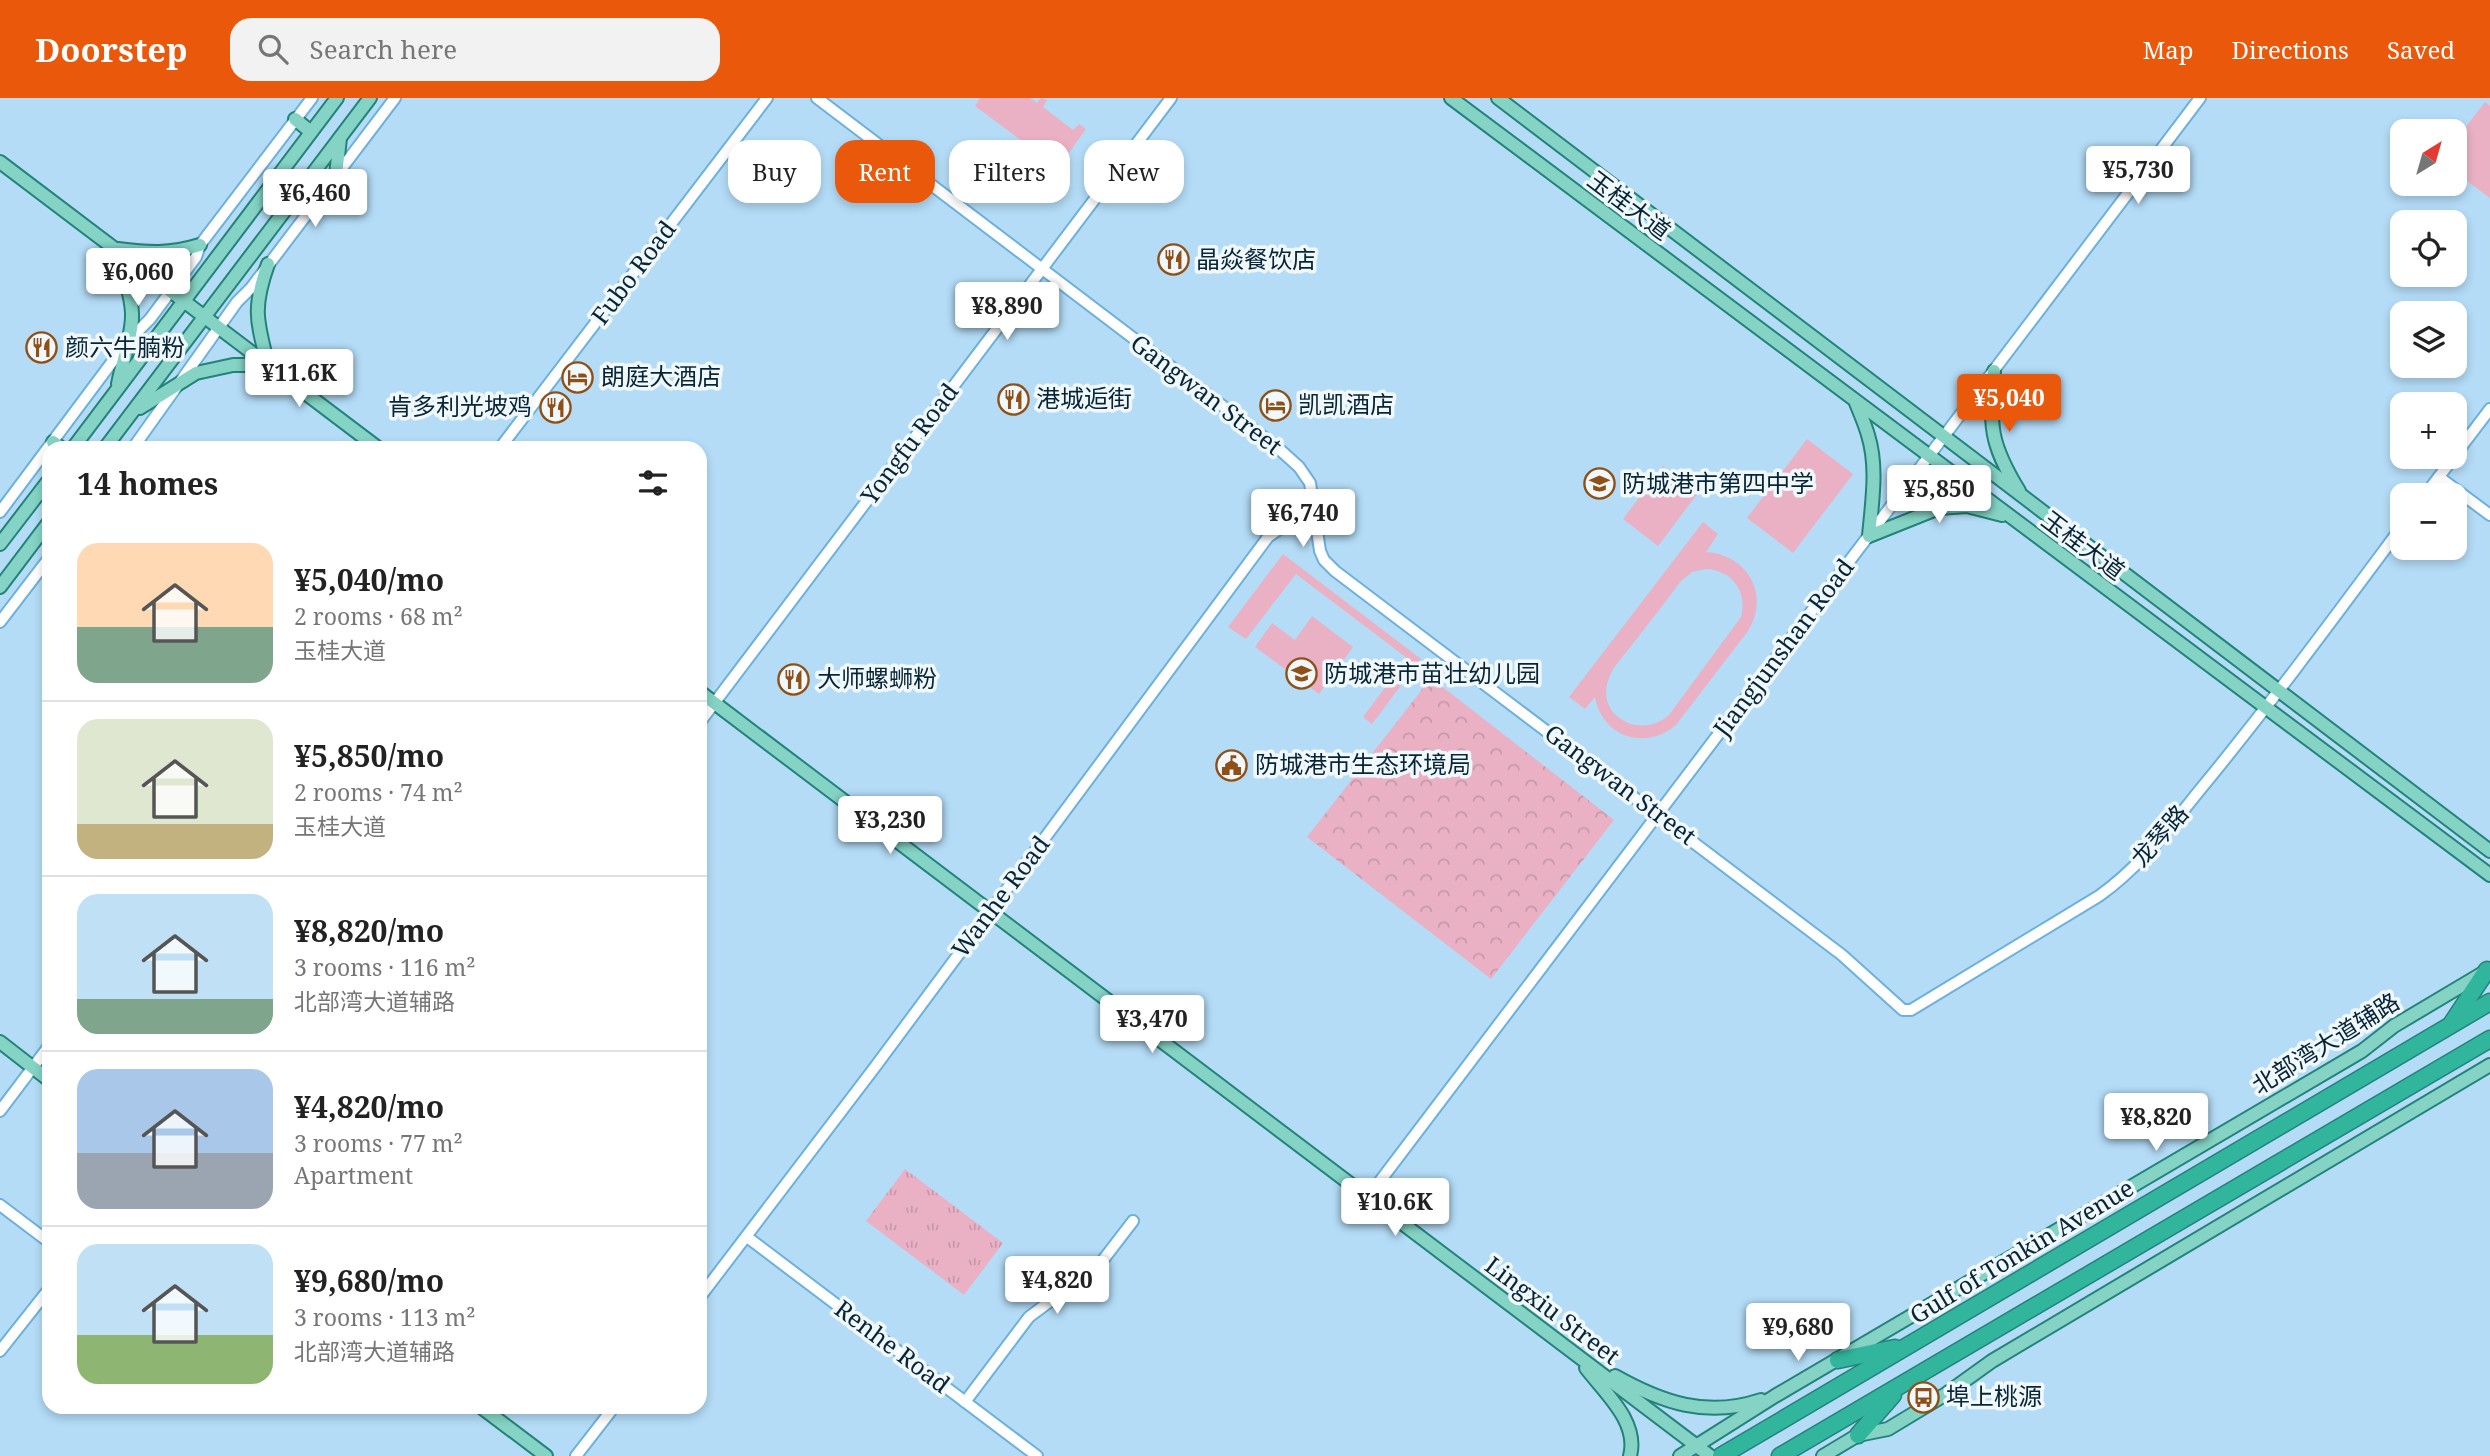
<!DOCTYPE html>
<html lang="en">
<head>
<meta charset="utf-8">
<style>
	:root { --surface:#fff; --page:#f2f2f2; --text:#222; --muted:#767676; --line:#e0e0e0; --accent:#ea580c }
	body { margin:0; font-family:"Noto Serif","Noto Sans SC",serif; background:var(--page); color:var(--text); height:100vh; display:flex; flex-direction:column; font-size:26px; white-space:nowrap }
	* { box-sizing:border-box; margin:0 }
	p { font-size:23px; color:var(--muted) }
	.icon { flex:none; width:38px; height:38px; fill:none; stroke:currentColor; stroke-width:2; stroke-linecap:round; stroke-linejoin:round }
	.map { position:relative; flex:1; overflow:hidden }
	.side { position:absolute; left:42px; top:343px; width:665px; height:973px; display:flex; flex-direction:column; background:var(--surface); border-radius:21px; box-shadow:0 4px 10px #0003 }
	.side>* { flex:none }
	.hud { position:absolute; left:728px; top:42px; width:665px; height:63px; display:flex; gap:14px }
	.needle { width:46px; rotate:37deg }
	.tools { position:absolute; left:2390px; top:21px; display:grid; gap:14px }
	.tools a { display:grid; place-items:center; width:77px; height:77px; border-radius:14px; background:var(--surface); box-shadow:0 4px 10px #0003; font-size:35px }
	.price { position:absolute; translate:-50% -60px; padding:0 16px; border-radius:7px; background:#fff; color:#222; font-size:23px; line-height:46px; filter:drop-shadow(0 2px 4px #0008) }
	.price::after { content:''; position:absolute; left:50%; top:42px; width:21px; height:16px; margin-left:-10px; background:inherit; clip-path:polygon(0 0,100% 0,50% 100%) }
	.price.on { background:var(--accent); color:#fff }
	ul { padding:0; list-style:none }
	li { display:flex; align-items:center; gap:21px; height:175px; padding:0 35px }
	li+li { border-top:2px solid var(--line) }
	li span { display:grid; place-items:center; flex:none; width:196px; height:140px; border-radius:21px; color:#555 }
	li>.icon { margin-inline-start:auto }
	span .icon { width:84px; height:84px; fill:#fffc; stroke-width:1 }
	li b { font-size:30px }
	h2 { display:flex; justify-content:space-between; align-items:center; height:84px; padding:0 35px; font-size:30px }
	.chip { padding:0 24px; border-radius:21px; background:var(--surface); box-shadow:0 4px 10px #0003; font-size:24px; line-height:63px }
	.chip.on { background:var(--accent); color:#fff }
	header { display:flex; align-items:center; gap:42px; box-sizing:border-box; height:98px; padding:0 35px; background:var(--accent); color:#fff }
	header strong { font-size:33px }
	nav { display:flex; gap:38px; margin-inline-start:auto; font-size:24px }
	.search { width:490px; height:63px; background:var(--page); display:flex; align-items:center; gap:18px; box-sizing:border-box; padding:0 24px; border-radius:21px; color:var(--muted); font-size:26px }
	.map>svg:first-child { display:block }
	.green { fill:#eab1c4; fill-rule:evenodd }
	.forest { fill:url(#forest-crowns) }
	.park { fill:url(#park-tufts) }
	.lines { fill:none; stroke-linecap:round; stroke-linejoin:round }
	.minor-casing { stroke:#6cb1db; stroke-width:14 }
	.major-casing { stroke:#238379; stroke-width:16 }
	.highway-casing { stroke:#238379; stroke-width:19 }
	.minor { stroke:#fff; stroke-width:10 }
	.major { stroke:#84d3c4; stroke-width:12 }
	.highway { stroke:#32b59d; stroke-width:16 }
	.labels { text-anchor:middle; stroke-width:7; stroke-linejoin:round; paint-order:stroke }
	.street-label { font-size:24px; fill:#072536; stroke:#f1f8fc }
	.poi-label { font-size:24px; fill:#072536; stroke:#f1f8fc; text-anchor:start }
</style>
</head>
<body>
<header>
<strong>Doorstep</strong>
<div class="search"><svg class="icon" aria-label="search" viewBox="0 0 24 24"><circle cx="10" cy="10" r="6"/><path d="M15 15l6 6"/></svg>Search here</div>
<nav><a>Map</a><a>Directions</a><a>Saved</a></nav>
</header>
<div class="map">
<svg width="2490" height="1358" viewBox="0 0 2490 1358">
	<defs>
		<pattern id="forest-crowns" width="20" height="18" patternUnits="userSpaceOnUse" patternTransform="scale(1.75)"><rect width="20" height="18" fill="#eab1c4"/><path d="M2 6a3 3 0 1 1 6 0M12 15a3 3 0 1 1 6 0" fill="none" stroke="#c798a9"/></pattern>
		<pattern id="park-tufts" width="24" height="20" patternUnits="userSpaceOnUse" patternTransform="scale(1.75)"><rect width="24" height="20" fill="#eab1c4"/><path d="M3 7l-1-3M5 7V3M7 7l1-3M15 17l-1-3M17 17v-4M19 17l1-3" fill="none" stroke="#c798a9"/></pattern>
	</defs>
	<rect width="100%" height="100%" fill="#b4dcf7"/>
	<g class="green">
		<path d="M 980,0 L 1030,0 L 1037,5 L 1041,0 L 1047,2 L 1043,9 L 1073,32 L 1079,26 L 1086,31 L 1058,70 L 975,8 Z"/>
		<path d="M 2485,4 L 2490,8 L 2490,100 L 2455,74 L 2455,43 Z"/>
		<path d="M 1807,341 L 1853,376 L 1793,455 L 1747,420 Z"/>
		<path d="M 1663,368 L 1698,395 L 1658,448 L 1623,421 Z"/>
		<path d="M 1703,424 L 1718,436 L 1706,454 C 1747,456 1771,497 1748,533 L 1676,627 C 1645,653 1602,639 1595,599 L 1585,611 L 1569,599 ZM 1706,471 C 1732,472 1748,494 1741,519 L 1669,617 C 1640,643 1594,617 1609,580 C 1613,568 1624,558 1631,548 C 1648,526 1665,505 1681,483 L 1692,474 Z"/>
		<path d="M 1283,456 L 1421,561 L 1372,626 L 1363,619 L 1407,560 L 1296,476 L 1246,541 L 1228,529 Z"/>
		<path d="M 1312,518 L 1353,549 L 1319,596 L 1255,549 L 1272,525 L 1295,542 Z"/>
	</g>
	<path class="forest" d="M 1431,580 L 1614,722 L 1491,881 L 1307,739 Z"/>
	<path class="park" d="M 905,1071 L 1003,1145 L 964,1197 L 866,1123 Z"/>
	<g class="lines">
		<defs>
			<g id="minor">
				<path d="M 817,0 L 1278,350 L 1299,369 L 1310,385 L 1320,453 L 1324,462 L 1335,473 L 1842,857 L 1903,912 L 1911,912 L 2099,798 C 2143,767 2174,723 2208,682 C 2276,599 2339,513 2403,427"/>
				<path d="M 133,350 L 237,204 L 251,190 L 395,0"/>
				<path d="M 500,350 L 767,0"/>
				<path d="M 2455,357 L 2490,311"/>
				<path d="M 2439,379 L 2490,417"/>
				<path d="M 2425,397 L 2454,359"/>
				<path d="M 0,414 L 127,244 L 150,221 L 196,159 L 200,147 L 312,0"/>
				<path d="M 0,524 L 49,460"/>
				<path d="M 700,624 L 1171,0"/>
				<path d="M 0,1013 L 49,948"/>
				<path d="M 1368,1099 L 2200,0"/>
				<path d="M 0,1107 L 49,1144"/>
				<path d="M 747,1139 L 1037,1358"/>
				<path d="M 700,1199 L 875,969 L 1268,439 L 1291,423 L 1315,420"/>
				<path d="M 0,1253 L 49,1191"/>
				<path d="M 965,1304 L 1029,1219 L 1100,1166 L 1133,1123"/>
				<path d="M 576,1358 L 614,1309"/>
			</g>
			<g id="major">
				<path d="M 1451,0 L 2490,777"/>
				<path d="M 1498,0 L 2490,753"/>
				<path d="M 295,21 L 311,34"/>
				<path d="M 0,64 L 378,350"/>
				<path d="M 336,77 L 340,40"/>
				<path d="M 114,151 C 121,171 131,193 132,215 C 133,236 122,265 118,286"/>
				<path d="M 118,151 C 149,155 170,156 200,147"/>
				<path d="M 268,267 C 257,223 252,211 268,166"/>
				<path d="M 1994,273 C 1990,329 1989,344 2019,393"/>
				<path d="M 1856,305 C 1860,315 1865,326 1868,337 C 1878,369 1872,404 1869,438 L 1939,410 L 1967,408 L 2002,417"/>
				<path d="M 140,310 L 196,275 L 233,267 L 268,267"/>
				<path d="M 53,344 L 61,350"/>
				<path d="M 73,350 L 337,0"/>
				<path d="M 105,350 L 370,0"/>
				<path d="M 0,446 L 49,382"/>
				<path d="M 0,489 L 49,424"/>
				<path d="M 700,594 L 1710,1358"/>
				<path d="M 0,944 L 49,982"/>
				<path d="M 1586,1270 C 1605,1295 1639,1324 1630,1358"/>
				<path d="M 1615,1278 C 1663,1305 1707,1320 1761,1302"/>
				<path d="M 481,1309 L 546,1358"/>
				<path d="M 1680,1358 L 1775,1298 L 2362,953 L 2394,928 L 2483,875"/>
				<path d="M 1823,1358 L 1858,1337 L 1888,1331 L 1946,1296 L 1992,1263 L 2490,967"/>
			</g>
			<g id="highway">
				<path d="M 2452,925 L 2487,872"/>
				<path d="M 1838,1262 L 1895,1250"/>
				<path d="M 1858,1337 L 1893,1297"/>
				<path d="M 1721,1358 L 2490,904"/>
				<path d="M 1780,1358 L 2490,941"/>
			</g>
		</defs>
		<use href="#minor" class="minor-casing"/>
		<use href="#major" class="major-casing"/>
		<use href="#highway" class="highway-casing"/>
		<use href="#minor" class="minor"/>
		<use href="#major" class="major"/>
		<use href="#highway" class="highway"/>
	</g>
	<defs>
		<symbol id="restaurant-ring" viewBox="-11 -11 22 22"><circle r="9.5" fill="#f1f8fc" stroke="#8f5017" stroke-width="1.5"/><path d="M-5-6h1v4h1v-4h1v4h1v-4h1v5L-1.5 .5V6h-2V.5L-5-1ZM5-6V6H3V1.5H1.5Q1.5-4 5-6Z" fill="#8f5017"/></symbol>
		<symbol id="hotel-ring" viewBox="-11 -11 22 22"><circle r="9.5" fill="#f1f8fc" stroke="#8f5017" stroke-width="1.5"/><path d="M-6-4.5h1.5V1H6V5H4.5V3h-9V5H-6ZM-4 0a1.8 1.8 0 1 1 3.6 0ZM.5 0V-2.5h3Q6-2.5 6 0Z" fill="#8f5017"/></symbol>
		<symbol id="school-ring" viewBox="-11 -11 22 22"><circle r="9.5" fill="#f1f8fc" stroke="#8f5017" stroke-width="1.5"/><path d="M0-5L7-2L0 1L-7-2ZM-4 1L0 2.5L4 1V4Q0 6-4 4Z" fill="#8f5017"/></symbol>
		<symbol id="civic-ring" viewBox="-11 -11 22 22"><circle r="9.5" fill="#f1f8fc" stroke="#8f5017" stroke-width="1.5"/><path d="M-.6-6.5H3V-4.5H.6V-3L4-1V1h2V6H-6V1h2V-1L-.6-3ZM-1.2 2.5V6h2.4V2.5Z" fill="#8f5017"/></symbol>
		<symbol id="bus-ring" viewBox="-11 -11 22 22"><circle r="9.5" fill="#f1f8fc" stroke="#8f5017" stroke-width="1.5"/><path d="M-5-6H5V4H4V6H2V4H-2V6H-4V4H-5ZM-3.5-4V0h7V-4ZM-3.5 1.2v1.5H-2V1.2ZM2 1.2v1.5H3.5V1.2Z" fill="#8f5017"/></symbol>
	</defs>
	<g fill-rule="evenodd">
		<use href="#restaurant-ring" x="1156" y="144" width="35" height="35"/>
		<use href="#restaurant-ring" x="24" y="232" width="35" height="35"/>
		<use href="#hotel-ring" x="560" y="262" width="35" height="35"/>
		<use href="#restaurant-ring" x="996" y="284" width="35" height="35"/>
		<use href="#hotel-ring" x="1258" y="290" width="35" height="35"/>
		<use href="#restaurant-ring" x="538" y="292" width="35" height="35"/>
		<use href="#school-ring" x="1582" y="368" width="35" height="35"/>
		<use href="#school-ring" x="1284" y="558" width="35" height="35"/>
		<use href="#restaurant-ring" x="776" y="564" width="35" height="35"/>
		<use href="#civic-ring" x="1214" y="650" width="35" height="35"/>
		<use href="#bus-ring" x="1906" y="1282" width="35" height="35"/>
	</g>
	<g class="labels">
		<g class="street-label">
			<text transform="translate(1629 108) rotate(37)" y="8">玉桂大道</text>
			<text transform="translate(634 175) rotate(-53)" y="8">Fubo Road</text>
			<text transform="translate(1206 297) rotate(37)" y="8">Gangwan Street</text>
			<text transform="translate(910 346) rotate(-53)" y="8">Yongfu Road</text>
			<text transform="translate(2083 448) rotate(37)" y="8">玉桂大道</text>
			<text transform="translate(1784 550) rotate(-53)" y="8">Jiangjunshan Road</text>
			<text transform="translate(1620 687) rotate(37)" y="8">Gangwan Street</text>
			<text transform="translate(2160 738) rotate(-49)" y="8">龙琴路</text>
			<text transform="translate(1001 799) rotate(-53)" y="8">Wanhe Road</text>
			<text transform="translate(2326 946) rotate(-32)" y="8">北部湾大道辅路</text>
			<text transform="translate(2022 1154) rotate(-31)" y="8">Gulf of Tonkin Avenue</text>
			<text transform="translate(1552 1213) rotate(37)" y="8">Lingxiu Street</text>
			<text transform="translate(892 1249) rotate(37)" y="8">Renhe Road</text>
		</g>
		<g class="poi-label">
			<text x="1196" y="170">晶焱餐饮店</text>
			<text x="65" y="258">颜六牛腩粉</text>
			<text x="601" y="287">朗庭大酒店</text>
			<text x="1036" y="309">港城逅街</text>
			<text x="1298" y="315">凯凯酒店</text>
			<text x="532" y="317" text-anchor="end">肯多利光坡鸡</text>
			<text x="1622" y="394">防城港市第四中学</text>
			<text x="1324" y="584">防城港市苗壮幼儿园</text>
			<text x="817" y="589">大师螺蛳粉</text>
			<text x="1255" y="675">防城港市生态环境局</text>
			<text x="1946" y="1307">埠上桃源</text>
		</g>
	</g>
</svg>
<div class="tools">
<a><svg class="needle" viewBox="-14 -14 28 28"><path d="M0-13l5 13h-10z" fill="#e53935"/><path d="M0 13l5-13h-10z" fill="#767676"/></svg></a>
<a><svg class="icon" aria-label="locate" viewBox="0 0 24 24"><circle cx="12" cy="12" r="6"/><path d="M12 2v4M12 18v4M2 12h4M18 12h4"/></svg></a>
<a><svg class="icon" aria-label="layers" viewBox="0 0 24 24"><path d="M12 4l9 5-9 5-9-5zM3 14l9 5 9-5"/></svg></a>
<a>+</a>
<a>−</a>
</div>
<b class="price" style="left:2138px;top:108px">¥5,730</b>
<b class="price" style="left:315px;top:131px">¥6,460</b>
<b class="price" style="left:138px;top:210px">¥6,060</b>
<b class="price" style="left:1007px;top:244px">¥8,890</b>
<b class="price" style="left:299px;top:311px">¥11.6K</b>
<b class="price on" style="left:2009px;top:336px">¥5,040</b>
<b class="price" style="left:1939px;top:427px">¥5,850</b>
<b class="price" style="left:1303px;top:451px">¥6,740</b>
<b class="price" style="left:890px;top:758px">¥3,230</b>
<b class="price" style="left:1152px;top:957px">¥3,470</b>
<b class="price" style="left:2156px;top:1055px">¥8,820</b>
<b class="price" style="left:1395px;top:1140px">¥10.6K</b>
<b class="price" style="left:1057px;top:1218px">¥4,820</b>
<b class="price" style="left:1798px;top:1265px">¥9,680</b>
<div class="hud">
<a class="chip">Buy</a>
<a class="chip on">Rent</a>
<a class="chip">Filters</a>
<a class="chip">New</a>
</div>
<section class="side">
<h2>14 homes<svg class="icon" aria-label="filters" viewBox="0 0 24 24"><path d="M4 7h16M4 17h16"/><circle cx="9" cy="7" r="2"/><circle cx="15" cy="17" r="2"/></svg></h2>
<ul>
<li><span style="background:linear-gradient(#ffd9b3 60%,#7fa58c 0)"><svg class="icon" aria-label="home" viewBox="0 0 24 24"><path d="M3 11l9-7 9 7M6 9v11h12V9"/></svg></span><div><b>¥5,040/mo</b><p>2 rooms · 68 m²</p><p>玉桂大道</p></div></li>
<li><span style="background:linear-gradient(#dfe7d0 75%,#c2b280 0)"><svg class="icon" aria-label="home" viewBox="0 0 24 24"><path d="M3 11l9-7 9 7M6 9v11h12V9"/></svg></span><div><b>¥5,850/mo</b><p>2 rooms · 74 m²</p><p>玉桂大道</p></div></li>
<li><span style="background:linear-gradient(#bfe0f5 75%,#7fa58c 0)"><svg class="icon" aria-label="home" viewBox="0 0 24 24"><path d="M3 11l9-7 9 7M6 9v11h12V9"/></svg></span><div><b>¥8,820/mo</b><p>3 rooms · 116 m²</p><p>北部湾大道辅路</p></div></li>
<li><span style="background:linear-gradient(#a9c7e8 60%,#9aa5b1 0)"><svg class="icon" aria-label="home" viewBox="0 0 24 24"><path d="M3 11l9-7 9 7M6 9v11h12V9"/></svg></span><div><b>¥4,820/mo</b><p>3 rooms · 77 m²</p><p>Apartment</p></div></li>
<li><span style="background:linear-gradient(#bfe0f5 65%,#8fb573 0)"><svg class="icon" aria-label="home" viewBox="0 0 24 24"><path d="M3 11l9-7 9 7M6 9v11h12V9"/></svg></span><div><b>¥9,680/mo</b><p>3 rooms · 113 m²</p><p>北部湾大道辅路</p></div></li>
</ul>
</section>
</div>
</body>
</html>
